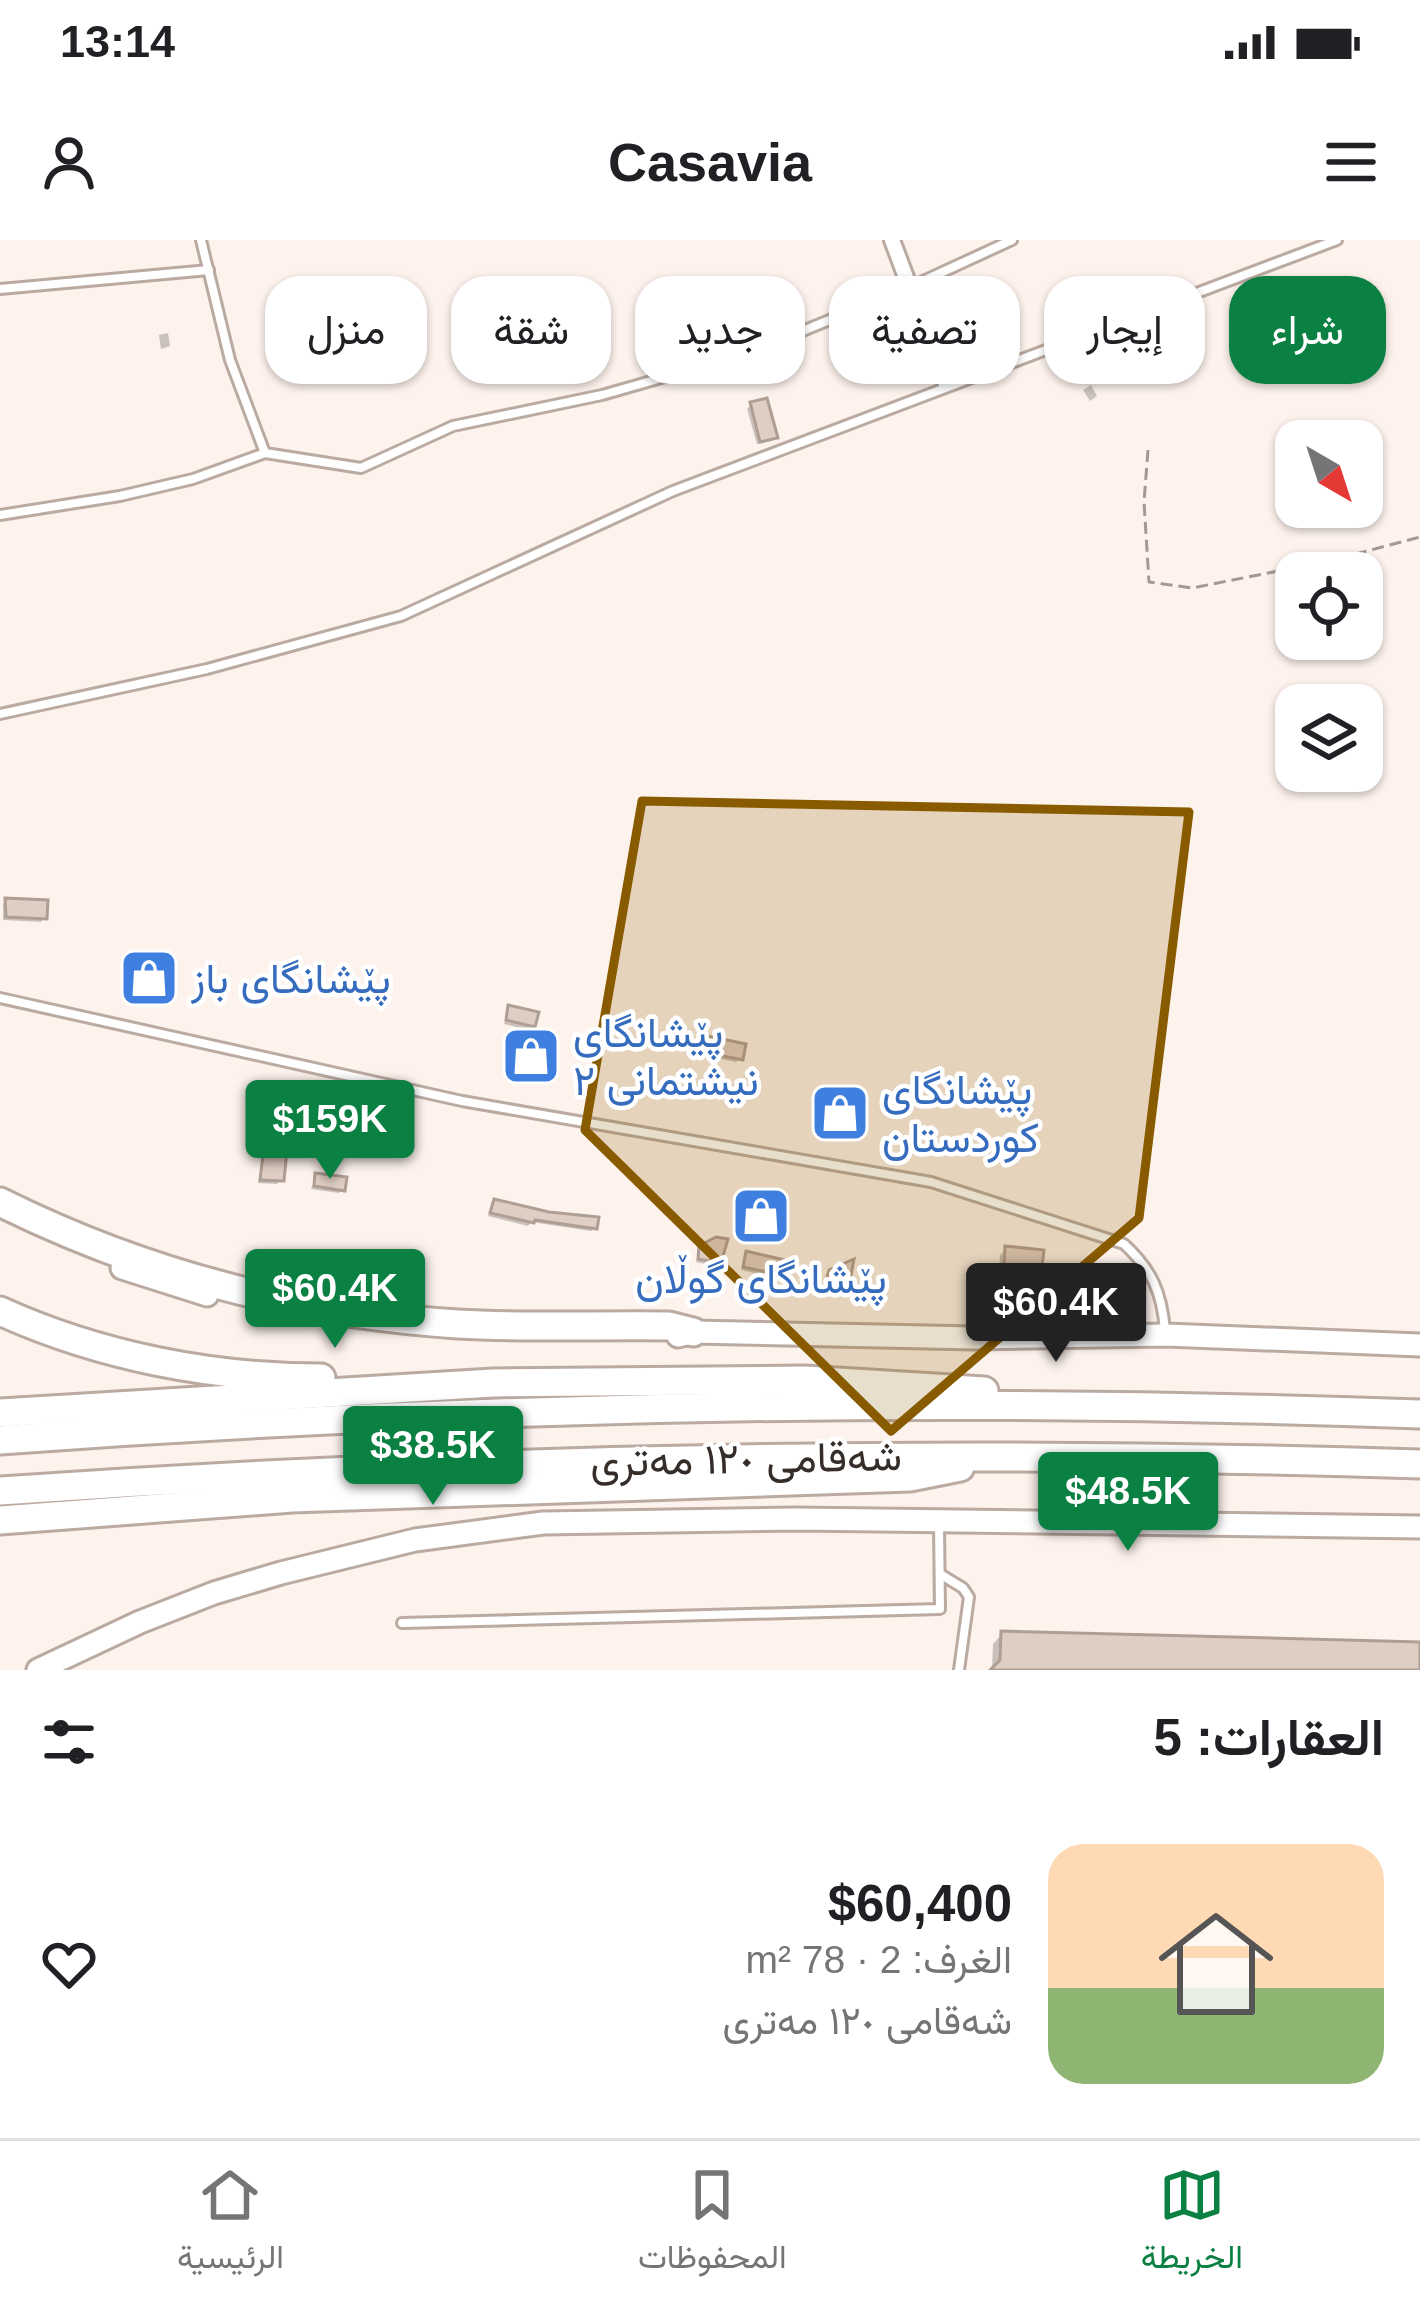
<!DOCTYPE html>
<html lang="ar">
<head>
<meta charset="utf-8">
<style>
	:root { --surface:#fff; --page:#f6f6f6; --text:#202124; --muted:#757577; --line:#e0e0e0; --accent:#0b8043 }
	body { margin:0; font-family:Helvetica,Vazirmatn,sans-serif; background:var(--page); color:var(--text); direction:rtl; height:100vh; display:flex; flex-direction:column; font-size:45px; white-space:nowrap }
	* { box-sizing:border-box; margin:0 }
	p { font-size:39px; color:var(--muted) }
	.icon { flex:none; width:66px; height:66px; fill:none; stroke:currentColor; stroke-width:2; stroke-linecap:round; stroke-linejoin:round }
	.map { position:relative; height:1430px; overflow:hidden; direction:ltr }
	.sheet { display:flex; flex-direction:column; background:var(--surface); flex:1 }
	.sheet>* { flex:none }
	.guide { position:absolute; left:36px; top:36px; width:1350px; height:108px; direction:rtl; display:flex; gap:24px }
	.needle { width:78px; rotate:141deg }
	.fabs { position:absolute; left:1275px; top:180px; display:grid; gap:24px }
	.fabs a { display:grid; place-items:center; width:108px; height:108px; border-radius:24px; background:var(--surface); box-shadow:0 3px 9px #0004; font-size:60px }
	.price { position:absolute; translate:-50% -102px; padding:0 27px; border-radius:12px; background:var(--accent); color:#fff; font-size:39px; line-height:78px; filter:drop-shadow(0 3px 6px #0008) }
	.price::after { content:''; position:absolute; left:50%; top:72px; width:36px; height:27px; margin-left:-18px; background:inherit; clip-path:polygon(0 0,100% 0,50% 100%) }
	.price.active { background:#222; color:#fff }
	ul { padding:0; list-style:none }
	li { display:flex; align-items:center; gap:36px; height:300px; padding:0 36px }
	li+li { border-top:3px solid var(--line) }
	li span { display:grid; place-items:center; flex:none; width:336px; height:240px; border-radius:36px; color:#555 }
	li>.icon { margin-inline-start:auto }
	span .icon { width:144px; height:144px; fill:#fffc; stroke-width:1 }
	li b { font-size:51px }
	h2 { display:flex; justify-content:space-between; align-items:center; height:144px; padding:0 36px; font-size:51px }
	.pill { padding:0 42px; border-radius:36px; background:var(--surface); box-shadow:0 3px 9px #0004; font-size:42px; line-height:108px }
	.pill.active { background:var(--accent); color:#fff }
	.status { display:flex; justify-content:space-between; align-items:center; height:84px; padding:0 60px; background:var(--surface); direction:ltr }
	.status svg { height:33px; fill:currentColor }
	header { display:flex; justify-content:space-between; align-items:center; height:156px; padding:0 36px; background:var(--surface); font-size:54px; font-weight:600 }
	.dock { display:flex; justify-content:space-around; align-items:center; height:168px; border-top:3px solid var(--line); background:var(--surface); font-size:33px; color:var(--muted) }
	.dock a { display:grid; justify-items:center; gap:6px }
	.dock .active { color:var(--accent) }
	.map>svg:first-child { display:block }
	.shadow { fill:#0003 }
	.building { fill:#dfcec3; stroke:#af9e94; stroke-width:3 }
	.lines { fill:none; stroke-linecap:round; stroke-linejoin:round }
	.lane-casing { stroke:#bbaaa0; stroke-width:14 }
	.street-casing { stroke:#bbaaa0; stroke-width:20 }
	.secondary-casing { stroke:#bbaaa0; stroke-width:27 }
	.highway-casing { stroke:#bbaaa0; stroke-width:33 }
	.path { stroke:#a29994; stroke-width:3; stroke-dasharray:12 6; stroke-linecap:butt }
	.lane { stroke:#fff; stroke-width:8 }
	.street { stroke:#fff; stroke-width:14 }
	.secondary { stroke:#fff; stroke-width:21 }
	.highway { stroke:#fff; stroke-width:27 }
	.marked { fill:#895b00; fill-opacity:0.2; stroke:#895b00; stroke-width:9; stroke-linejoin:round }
	.labels { text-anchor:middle; stroke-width:9; stroke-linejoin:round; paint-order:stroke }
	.shop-label { font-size:42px; fill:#366cbe; stroke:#fff; text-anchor:start }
	.street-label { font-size:42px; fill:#342d29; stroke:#fff }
</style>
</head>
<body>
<div class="status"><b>13:14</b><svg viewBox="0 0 49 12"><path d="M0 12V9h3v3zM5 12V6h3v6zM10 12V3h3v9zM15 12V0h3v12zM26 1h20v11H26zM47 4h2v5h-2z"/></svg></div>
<header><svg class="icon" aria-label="menu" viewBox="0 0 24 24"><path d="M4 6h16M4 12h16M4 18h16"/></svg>Casavia<svg class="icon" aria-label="person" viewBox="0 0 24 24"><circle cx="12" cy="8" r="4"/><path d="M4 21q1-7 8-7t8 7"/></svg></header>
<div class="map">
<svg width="1420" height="1430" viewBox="0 0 1420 1430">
	<rect width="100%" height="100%" fill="#fdf2ec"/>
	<g class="shadow">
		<path d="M 735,69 L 782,73 L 797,79 L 772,92 L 767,78 L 748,81 L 746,100 L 741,105 L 698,108 L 697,93 L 702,87 L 732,85 L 730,75 Z"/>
		<path d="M 168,93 L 170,106 L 161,109 L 159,95 Z"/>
		<path d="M 1091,145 L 1097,156 L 1090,161 L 1083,150 Z"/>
		<path d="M 751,165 L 774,197 L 771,201 L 757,204 L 747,169 Z"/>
		<path d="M 7,661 L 44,678 L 41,682 L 3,680 L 3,664 Z"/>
		<path d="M 509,769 L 533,786 L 529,790 L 504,784 Z"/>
		<path d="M 703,799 L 740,819 L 736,822 L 696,814 Z"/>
		<path d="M 265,910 L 281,940 L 277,944 L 258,943 Z"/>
		<path d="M 316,936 L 342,949 L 339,953 L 311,949 Z"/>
		<path d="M 495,962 L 596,980 L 595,988 L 591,991 L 531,982 L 528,986 L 488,976 Z"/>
		<path d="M 701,1009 L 719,1022 L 715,1026 L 696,1022 Z"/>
		<path d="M 1006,1009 L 1040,1026 L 1034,1032 L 1022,1031 L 1021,1068 L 1015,1074 L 997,1075 L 1000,1015 Z"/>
		<path d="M 747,1014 L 783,1035 L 779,1039 L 741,1030 Z"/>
		<path d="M 831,1033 L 845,1050 L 841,1054 L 822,1052 Z"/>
		<path d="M 1002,1394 L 1420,1405 L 1420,1430 L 992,1430 L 993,1404 Z"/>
	</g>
	<g class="building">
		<path d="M 779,56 L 784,69 L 796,65 L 801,80 L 777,88 L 772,74 L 750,78 L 755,91 L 749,93 L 749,101 L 702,104 L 701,85 L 736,82 L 734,67 Z"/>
		<path d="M 767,158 L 778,198 L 760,202 L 750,162 Z"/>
		<path d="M 5,658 L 48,660 L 47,679 L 6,677 Z"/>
		<path d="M 508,765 L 539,772 L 535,787 L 506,780 Z"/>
		<path d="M 702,795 L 746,804 L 743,820 L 698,811 Z"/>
		<path d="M 264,906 L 287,910 L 284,941 L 260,940 Z"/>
		<path d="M 315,933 L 347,937 L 345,951 L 314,946 Z"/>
		<path d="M 494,959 L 549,972 L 599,977 L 597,989 L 535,980 L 534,983 L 490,973 Z"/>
		<path d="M 716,997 L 728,999 L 721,1023 L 698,1019 L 699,1006 Z"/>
		<path d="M 1005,1006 L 1044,1010 L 1042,1027 L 1025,1026 L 1024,1069 L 1002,1070 Z"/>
		<path d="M 746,1011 L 789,1021 L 786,1036 L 743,1027 Z"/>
		<path d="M 854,1019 L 848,1052 L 824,1049 L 829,1030 Z"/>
		<path d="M 1001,1391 L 1420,1402 L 1420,1430 L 990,1430 L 1000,1420 Z"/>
	</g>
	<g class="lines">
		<defs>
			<g id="lane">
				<path d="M 201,0 L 230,120 L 265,213"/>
				<path d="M 0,49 L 209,30"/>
				<path d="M 0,275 L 120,256 L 193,239 L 265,213 L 361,228 L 453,186 L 602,155 L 749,113 L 910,47 L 1012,0"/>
				<path d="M 0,474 L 207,429 L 401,376 L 673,251 L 1337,0"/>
				<path d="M 0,758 L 462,861 L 931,942 L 1124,1004 C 1152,1030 1162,1052 1165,1091"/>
				<path d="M 940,1334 L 963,1348 L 969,1357 L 959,1430"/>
				<path d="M 402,1383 L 940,1369 L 939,1285"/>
			</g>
			<path id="street" d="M 892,0 L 946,144"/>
			<g id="secondary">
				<path d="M 122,1028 L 207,1055"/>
				<path d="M 678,1096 L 693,1092 L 974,1098 L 1166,1095 L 1420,1105"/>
				<path d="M 38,1430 L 140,1382 L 214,1353 L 281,1333 L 415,1300 L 543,1283 L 796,1279 L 1420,1287"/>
			</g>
			<g id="highway">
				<path d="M 0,962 C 143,1033 299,1074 458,1084 C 527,1088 599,1085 669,1086 L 693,1092"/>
				<path d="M 0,1071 C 99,1116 212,1138 321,1138"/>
				<path d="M 0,1173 L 493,1143 L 805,1140 L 984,1151"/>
				<path d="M 0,1200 C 472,1165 947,1157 1420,1174"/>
				<path d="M 0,1251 C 473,1218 946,1209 1420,1224"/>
				<path d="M 0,1280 L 292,1258 L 910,1237 L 960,1227"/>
			</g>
		</defs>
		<use href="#lane" class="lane-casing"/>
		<use href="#street" class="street-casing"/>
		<use href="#secondary" class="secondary-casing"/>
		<use href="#highway" class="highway-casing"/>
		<path class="path" d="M 1148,210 L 1144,262 L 1149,342 L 1192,348 L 1329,321 L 1420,297"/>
		<use href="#lane" class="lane"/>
		<use href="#street" class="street"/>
		<use href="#secondary" class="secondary"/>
		<use href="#highway" class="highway"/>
	</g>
	<path class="marked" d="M 642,561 L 1189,572 L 1139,978 L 891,1191 L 585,890 Z"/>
	<defs>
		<symbol id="shop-square" viewBox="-11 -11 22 22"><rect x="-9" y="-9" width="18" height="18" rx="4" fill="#3f7fe0" stroke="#fff"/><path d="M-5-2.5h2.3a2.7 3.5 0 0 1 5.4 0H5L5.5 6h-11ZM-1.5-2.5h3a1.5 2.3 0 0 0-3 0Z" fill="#fff"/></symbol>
	</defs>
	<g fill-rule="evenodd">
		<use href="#shop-square" x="116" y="705" width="66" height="66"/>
		<use href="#shop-square" x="498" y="783" width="66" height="66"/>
		<use href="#shop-square" x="807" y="840" width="66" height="66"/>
		<use href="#shop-square" x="728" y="943" width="66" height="66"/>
	</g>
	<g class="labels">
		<g class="shop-label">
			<text x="191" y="753">پێشانگای باز</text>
			<text x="573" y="807">پێشانگای<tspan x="573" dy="48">نیشتمانی ٢</tspan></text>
			<text x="882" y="864">پێشانگای<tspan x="882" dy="48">کوردستان</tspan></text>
			<text x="761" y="1053" text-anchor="middle">پێشانگای گوڵان</text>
		</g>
		<g class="street-label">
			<text transform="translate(746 1218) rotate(-1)" y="15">شەقامی ١٢٠ مەتری</text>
		</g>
	</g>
</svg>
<div class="fabs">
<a><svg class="needle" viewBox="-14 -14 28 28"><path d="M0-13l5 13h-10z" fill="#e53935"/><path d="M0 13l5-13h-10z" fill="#757577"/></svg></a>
<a><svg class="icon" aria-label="locate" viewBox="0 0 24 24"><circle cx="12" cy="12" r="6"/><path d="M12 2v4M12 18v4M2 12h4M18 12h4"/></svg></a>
<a><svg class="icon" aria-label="layers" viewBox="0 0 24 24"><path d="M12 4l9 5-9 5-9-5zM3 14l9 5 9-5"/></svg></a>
</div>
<b class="price" style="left:330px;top:942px">$159K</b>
<b class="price" style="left:335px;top:1111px">$60.4K</b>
<b class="price active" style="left:1056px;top:1125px">$60.4K</b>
<b class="price" style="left:433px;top:1268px">$38.5K</b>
<b class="price" style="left:1128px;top:1314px">$48.5K</b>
<div class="guide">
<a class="pill active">شراء</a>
<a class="pill">إيجار</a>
<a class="pill">تصفية</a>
<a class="pill">جديد</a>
<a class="pill">شقة</a>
<a class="pill">منزل</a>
</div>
</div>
<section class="sheet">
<h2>العقارات: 5<svg class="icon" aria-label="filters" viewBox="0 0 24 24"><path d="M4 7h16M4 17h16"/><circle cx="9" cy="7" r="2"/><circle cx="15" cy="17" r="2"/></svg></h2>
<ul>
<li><span style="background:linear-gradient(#ffd9b3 60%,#8fb573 0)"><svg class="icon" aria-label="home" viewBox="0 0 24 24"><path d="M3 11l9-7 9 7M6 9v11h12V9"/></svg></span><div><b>$60,400</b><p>الغرف: 2 · 78 m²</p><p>شەقامی ١٢٠ مەتری</p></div><svg class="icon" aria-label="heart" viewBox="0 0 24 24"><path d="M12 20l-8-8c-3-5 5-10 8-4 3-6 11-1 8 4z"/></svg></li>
</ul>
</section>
<nav class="dock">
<a class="active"><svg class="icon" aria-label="map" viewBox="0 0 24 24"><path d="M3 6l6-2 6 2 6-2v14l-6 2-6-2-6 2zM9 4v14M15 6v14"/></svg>الخريطة</a>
<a><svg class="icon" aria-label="saved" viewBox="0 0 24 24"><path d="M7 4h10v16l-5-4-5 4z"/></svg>المحفوظات</a>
<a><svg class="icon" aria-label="home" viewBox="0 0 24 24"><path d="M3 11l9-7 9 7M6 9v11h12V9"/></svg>الرئيسية</a>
</nav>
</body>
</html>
